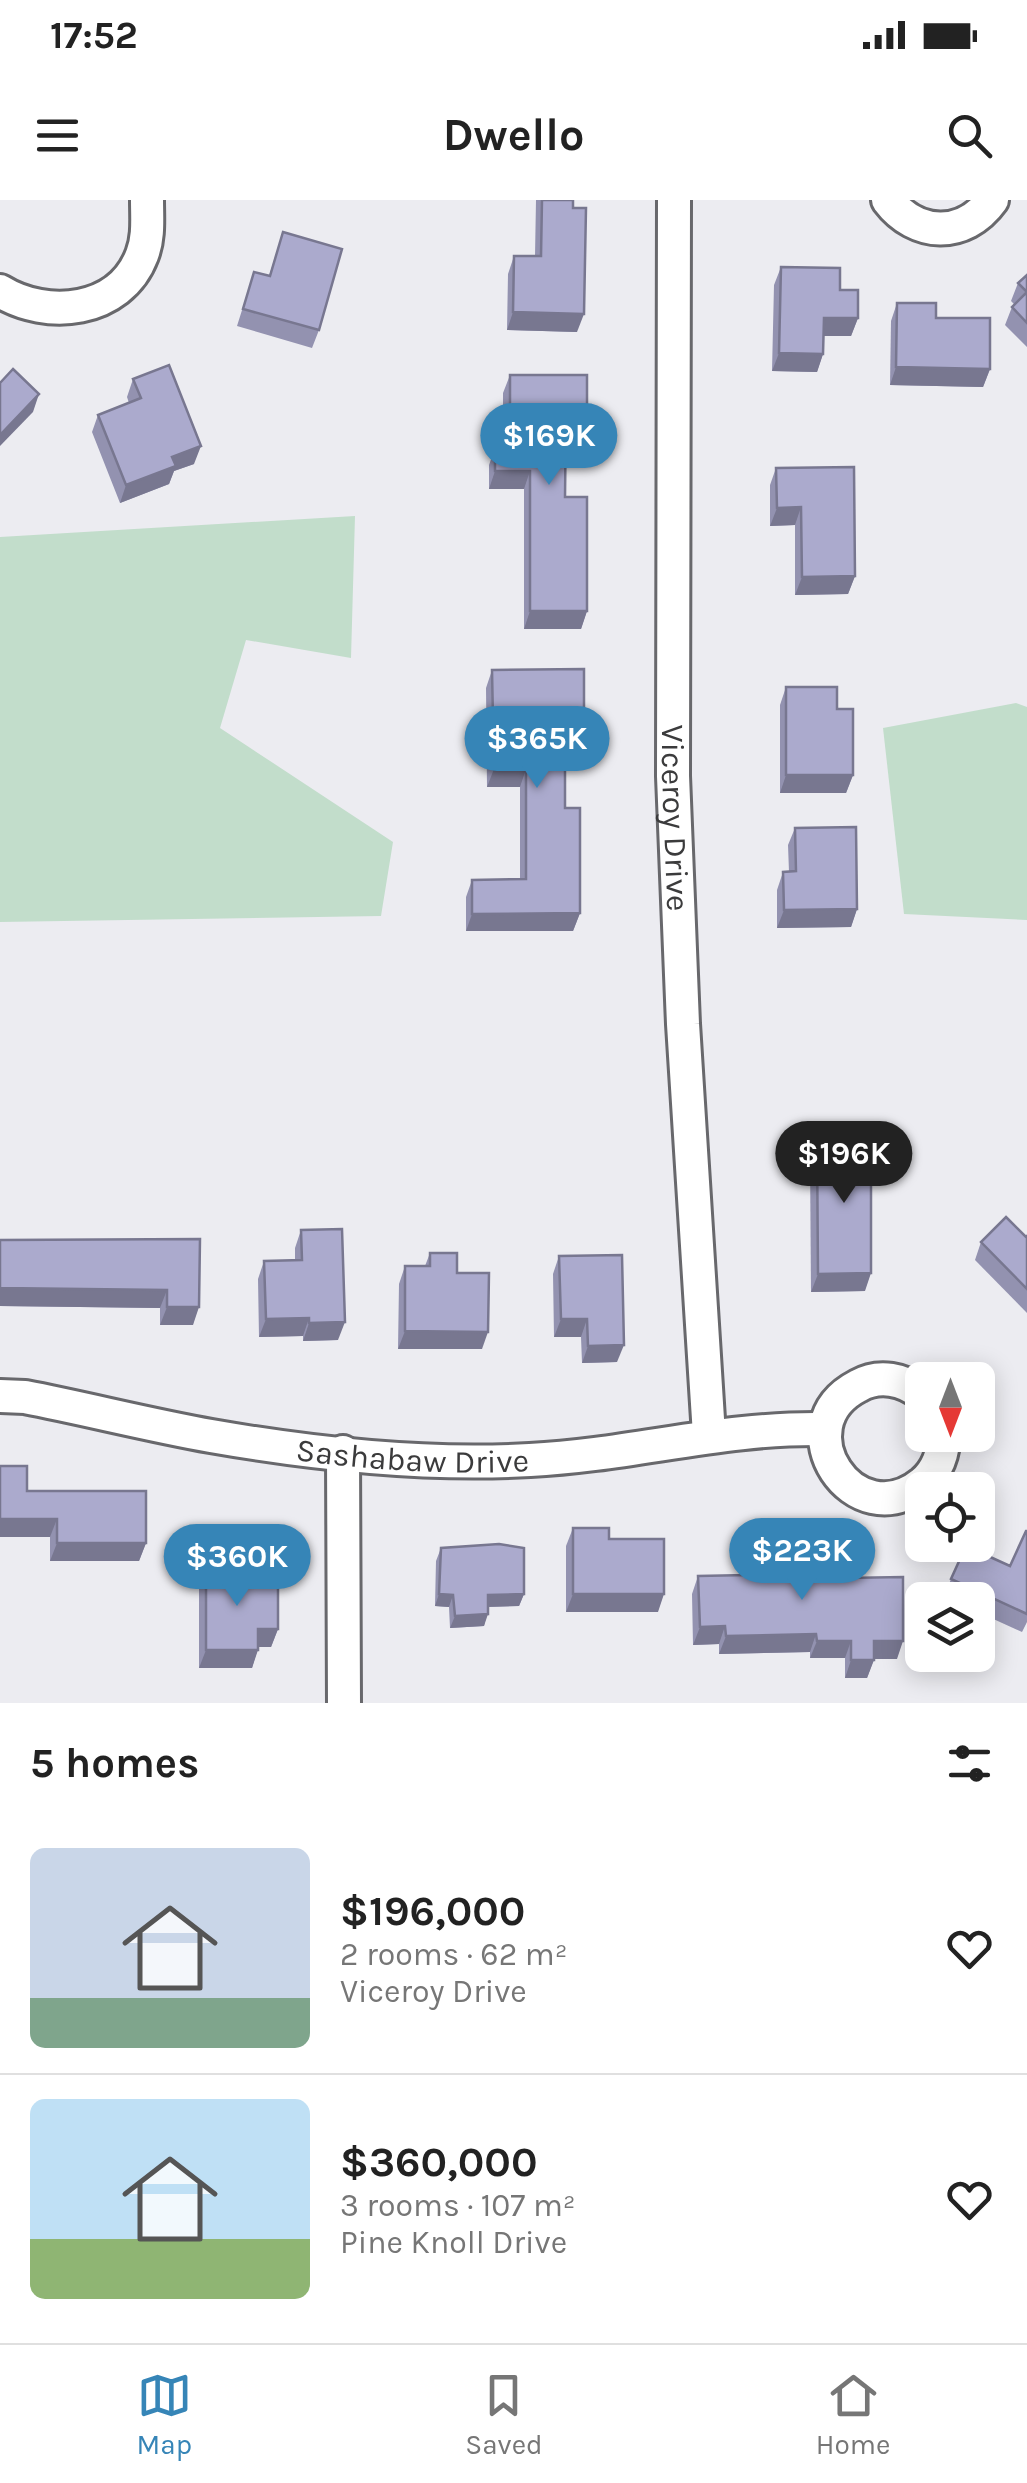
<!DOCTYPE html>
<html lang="en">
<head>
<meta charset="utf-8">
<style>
	:root { --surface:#fff; --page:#f2f2f2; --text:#222; --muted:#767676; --line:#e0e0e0; --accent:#3685b7 }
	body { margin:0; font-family:Karla,sans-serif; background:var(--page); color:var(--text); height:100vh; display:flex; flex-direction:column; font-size:38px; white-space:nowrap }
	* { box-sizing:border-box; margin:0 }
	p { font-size:32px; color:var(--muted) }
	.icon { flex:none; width:55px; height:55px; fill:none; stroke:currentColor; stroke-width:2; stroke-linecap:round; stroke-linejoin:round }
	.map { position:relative; height:1503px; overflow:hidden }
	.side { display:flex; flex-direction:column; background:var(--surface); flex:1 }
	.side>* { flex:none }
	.needle { width:65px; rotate:180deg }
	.fabs { position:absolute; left:905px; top:1162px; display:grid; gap:20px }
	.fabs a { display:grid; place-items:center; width:90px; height:90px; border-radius:15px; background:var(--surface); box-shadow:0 5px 25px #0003; font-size:50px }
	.price { position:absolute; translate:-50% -85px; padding:0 22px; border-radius:35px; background:var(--accent); color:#fff; font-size:32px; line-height:65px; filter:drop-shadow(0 2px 5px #0008) }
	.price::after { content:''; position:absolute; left:50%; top:60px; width:30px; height:22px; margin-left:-15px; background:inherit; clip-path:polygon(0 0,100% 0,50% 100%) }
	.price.current { background:#222; color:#fff }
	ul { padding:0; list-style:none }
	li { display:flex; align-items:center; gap:30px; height:250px; padding:0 30px }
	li+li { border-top:2px solid var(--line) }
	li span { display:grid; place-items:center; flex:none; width:280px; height:200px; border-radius:15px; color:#555 }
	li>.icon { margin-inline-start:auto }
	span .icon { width:120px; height:120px; fill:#fffc; stroke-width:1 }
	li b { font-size:42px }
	h2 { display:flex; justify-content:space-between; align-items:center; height:120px; padding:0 30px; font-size:42px }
	.status { display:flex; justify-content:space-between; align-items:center; height:70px; padding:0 50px; background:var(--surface); direction:ltr }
	.status svg { height:28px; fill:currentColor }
	header { display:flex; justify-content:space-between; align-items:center; height:130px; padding:0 30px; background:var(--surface); font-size:45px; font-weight:700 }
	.menu { display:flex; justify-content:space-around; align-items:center; height:140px; border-top:2px solid var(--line); background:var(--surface); font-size:28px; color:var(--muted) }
	.menu a { display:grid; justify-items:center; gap:5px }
	.menu .current { color:var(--accent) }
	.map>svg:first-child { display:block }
	.green { fill:#c2ddcb }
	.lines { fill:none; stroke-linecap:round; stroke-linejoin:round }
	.minor-casing { stroke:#68686c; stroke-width:38 }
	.minor { stroke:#fff; stroke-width:32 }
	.wall { fill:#9392b0 }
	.shaded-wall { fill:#787790 }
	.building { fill:#abaacd; stroke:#787790; stroke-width:2.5 }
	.labels { text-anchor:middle; stroke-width:8; stroke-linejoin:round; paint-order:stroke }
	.street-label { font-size:32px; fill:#3b3b3c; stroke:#fafafe }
</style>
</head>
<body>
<div class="status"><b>17:52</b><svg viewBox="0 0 49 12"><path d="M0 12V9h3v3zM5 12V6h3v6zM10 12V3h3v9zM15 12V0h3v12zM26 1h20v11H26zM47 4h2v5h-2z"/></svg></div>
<header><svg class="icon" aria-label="menu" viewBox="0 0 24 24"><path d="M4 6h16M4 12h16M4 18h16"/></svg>Dwello<svg class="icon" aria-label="search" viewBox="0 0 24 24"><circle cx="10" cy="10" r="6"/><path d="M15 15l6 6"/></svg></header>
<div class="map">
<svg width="1027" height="1503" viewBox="0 0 1027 1503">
	<rect width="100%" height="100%" fill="#ececf1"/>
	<g class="green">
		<path d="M 355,316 L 351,458 L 246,440 L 220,528 L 393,642 L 381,716 L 0,722 L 0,337 Z"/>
		<path d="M 1016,503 L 1027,507 L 1027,720 L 904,714 L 883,528 Z"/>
	</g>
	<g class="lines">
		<defs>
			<g id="minor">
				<path id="s1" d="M 674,0 L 673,576 L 683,824 L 709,1235"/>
				<path d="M 888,0 C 916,37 964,39 992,0"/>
				<path d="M 0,91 C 47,120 120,113 142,55 C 149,37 147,19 147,0"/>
				<path d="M 922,1194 C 904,1179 879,1174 858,1186 C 781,1226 854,1339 923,1283 C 937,1271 944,1253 943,1235"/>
				<path id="s2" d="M 0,1196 L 25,1197 C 87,1209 149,1225 211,1236 C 314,1254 426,1266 530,1260 C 632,1255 723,1227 825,1229"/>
				<path d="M 343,1252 L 344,1503"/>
			</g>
		</defs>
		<use href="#minor" class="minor-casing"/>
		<use href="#minor" class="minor"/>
	</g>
	<g class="wall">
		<path d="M 536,0 L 573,0 L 577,132 L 507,130 L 508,74 L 514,56 L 535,56 Z"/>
		<path d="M 283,32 L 319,130 L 312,148 L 237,126 L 254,72 L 269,76 Z"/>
		<path d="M 781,67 L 840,90 L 858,118 L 851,136 L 824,136 L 823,154 L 817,172 L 772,171 L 774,85 Z"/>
		<path d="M 1027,75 L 1027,147 L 1005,125 L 1012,107 L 1014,104 L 1011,101 L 1018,83 Z"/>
		<path d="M 897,103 L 936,118 L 990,169 L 983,187 L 890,185 L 891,121 Z"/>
		<path d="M 510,175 L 580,230 L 565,230 L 565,297 L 587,411 L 581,429 L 524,429 L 524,289 L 489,289 L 489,265 L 495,248 L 503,248 L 503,193 Z"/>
		<path d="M 133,179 L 194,264 L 174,271 L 169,284 L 120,303 L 92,232 L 98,215 L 129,203 L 127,197 Z"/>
		<path d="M 776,268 L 855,376 L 848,394 L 795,395 L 795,325 L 770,326 L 770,285 Z"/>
		<path d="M 492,470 L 584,511 L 578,529 L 565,529 L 565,608 L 580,713 L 573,731 L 466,731 L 466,697 L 472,680 L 520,679 L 520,587 L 487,587 L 486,488 Z"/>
		<path d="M 786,487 L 837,509 L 853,575 L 846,593 L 780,593 L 780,505 Z"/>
		<path d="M 795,628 L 857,709 L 851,727 L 777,728 L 777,690 L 783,672 L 789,672 L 788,645 Z"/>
		<path d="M 817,939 L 865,1091 L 811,1092 L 810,956 Z"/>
		<path d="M 301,1030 L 338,1140 L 303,1141 L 303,1136 L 259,1137 L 258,1079 L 264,1061 L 295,1060 L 295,1048 Z"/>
		<path d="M 1027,1036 L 1027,1113 L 975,1060 L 981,1042 Z"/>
		<path d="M 200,1039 L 193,1125 L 160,1125 L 160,1108 L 0,1106 L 0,1040 Z"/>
		<path d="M 430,1053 L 457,1073 L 482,1149 L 398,1149 L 399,1084 L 405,1066 L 425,1066 Z"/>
		<path d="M 559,1056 L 617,1162 L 582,1163 L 581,1137 L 554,1137 L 553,1074 Z"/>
		<path d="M 27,1291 L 146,1343 L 139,1361 L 50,1361 L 50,1337 L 0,1337 Z"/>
		<path d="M 573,1328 L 658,1412 L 566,1412 L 566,1346 Z"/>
		<path d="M 1027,1331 L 1027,1422 L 1022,1432 L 978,1412 L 978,1400 L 950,1400 L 944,1397 L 951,1379 L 1010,1366 Z"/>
		<path d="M 747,1336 L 786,1379 L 897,1459 L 874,1459 L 867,1478 L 845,1478 L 845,1458 L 810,1458 L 810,1452 L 719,1454 L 719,1444 L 693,1445 L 692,1394 L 698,1376 L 741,1376 L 741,1354 Z"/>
		<path d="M 441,1348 L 524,1394 L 519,1406 L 488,1407 L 484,1426 L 450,1428 L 449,1407 L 435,1406 L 436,1361 Z"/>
		<path d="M 206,1363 L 242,1384 L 278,1429 L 271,1447 L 258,1447 L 252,1468 L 199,1468 L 199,1381 Z"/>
	</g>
	<g class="shaded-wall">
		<path d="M 513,112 L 584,114 L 577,132 L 507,130 Z"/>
		<path d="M 824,118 L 858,118 L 851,136 L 818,136 Z"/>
		<path d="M 779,153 L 823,154 L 817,172 L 772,171 Z"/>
		<path d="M 896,167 L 990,169 L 983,187 L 890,185 Z"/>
		<path d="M 39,194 L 33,212 L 0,246 L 0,235 Z"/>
		<path d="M 566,212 L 587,212 L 580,230 L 559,230 Z"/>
		<path d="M 201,246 L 194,264 L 174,271 L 169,284 L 120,303 L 126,285 L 172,257 Z"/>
		<path d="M 495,271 L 530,271 L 524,289 L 489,289 Z"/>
		<path d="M 801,307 L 795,325 L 770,326 L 777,308 Z"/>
		<path d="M 855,376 L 848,394 L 795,395 L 802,377 Z"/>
		<path d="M 530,411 L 587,411 L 581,429 L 524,429 Z"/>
		<path d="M 565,511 L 584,511 L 578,529 L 558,529 Z"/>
		<path d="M 494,569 L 526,569 L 520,587 L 487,587 Z"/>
		<path d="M 786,575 L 853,575 L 846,593 L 780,593 Z"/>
		<path d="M 857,709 L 851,727 L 777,728 L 784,710 Z"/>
		<path d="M 580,713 L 573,731 L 466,731 L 472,714 Z"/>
		<path d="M 871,1073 L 865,1091 L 811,1092 L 818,1074 Z"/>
		<path d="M 0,1088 L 167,1090 L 160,1108 L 0,1106 Z"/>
		<path d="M 167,1107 L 199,1107 L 193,1125 L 160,1125 Z"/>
		<path d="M 309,1118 L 303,1136 L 259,1137 L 266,1119 Z"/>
		<path d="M 561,1119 L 587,1119 L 581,1137 L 554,1137 Z"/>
		<path d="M 345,1122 L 338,1140 L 303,1141 L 309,1123 Z"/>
		<path d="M 405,1131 L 488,1132 L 482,1149 L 398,1149 Z"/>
		<path d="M 624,1145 L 617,1162 L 582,1163 L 588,1146 Z"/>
		<path d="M 0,1319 L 57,1319 L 50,1337 L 0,1337 Z"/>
		<path d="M 57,1343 L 146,1343 L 139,1361 L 50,1361 Z"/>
		<path d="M 439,1394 L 453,1395 L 449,1407 L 435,1406 Z"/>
		<path d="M 524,1394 L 519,1406 L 484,1407 L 488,1395 Z"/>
		<path d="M 573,1394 L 664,1394 L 658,1412 L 566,1412 Z"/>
		<path d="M 488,1414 L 484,1426 L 450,1428 L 455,1416 Z"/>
		<path d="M 725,1426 L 719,1444 L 693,1445 L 700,1427 Z"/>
		<path d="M 258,1429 L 278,1429 L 271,1447 L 252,1447 Z"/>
		<path d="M 816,1434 L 810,1452 L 719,1454 L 726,1436 Z"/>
		<path d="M 817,1441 L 851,1441 L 845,1458 L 810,1458 Z"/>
		<path d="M 874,1441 L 903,1441 L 897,1459 L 867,1459 Z"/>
		<path d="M 206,1450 L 258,1450 L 252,1468 L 199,1468 Z"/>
		<path d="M 851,1460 L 874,1460 L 867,1478 L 845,1478 Z"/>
	</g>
	<g class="building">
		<path d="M 542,0 L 573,0 L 573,8 L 586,8 L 584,114 L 513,112 L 514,56 L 541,56 Z"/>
		<path d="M 283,32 L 342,49 L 319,130 L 243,109 L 254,72 L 270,76 Z"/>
		<path d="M 781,67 L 840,68 L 840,90 L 858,90 L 858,118 L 824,118 L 823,154 L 779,153 Z"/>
		<path d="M 1027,75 L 1027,123 L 1012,107 L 1027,92 L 1018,83 Z"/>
		<path d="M 897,103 L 936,103 L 936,118 L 990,118 L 990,169 L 896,167 Z"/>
		<path d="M 169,165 L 201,246 L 172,257 L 176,266 L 126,285 L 98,215 L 141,198 L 133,179 Z"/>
		<path d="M 13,169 L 39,194 L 0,235 L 0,183 Z"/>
		<path d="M 510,175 L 587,175 L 587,212 L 566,212 L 565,297 L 587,297 L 587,411 L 530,411 L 530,271 L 495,271 L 495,248 L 510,248 Z"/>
		<path d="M 854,267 L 855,376 L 802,377 L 801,307 L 777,308 L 776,268 Z"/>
		<path d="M 584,469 L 584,511 L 565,511 L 565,608 L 580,608 L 580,713 L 472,714 L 472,680 L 526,679 L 526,569 L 494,569 L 492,470 Z"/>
		<path d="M 786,487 L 837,487 L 837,509 L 853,509 L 853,575 L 786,575 Z"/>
		<path d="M 856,627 L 857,709 L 784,710 L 783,672 L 796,671 L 795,628 Z"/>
		<path d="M 871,938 L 871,1073 L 818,1074 L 817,939 Z"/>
		<path d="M 1006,1017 L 1026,1037 L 1027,1036 L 1027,1089 L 981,1042 Z"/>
		<path d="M 342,1029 L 345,1122 L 309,1123 L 309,1118 L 266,1119 L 264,1061 L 302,1060 L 301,1030 Z"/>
		<path d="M 200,1039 L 199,1107 L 167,1107 L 167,1090 L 0,1088 L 0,1040 Z"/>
		<path d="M 430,1053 L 457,1053 L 457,1073 L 489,1073 L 488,1132 L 405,1131 L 405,1066 L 430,1066 Z"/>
		<path d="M 622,1055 L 624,1145 L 588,1146 L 587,1119 L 561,1119 L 559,1056 Z"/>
		<path d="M 0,1266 L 27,1266 L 27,1291 L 146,1291 L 146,1343 L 57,1343 L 57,1319 L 0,1319 Z"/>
		<path d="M 573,1328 L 609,1328 L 609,1339 L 664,1339 L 664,1394 L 573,1394 Z"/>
		<path d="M 1026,1331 L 1027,1331 L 1027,1414 L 951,1379 L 966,1346 L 1010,1366 Z"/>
		<path d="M 785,1335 L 786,1379 L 903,1377 L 903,1441 L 874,1441 L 874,1460 L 851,1460 L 851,1441 L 817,1441 L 816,1434 L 726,1436 L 725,1426 L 700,1427 L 698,1376 L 748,1375 L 747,1336 Z"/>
		<path d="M 499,1344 L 524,1348 L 524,1394 L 488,1395 L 488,1414 L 455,1416 L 453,1395 L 439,1394 L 441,1348 Z"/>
		<path d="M 206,1363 L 242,1363 L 242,1384 L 278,1384 L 278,1429 L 258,1429 L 258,1450 L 206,1450 Z"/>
	</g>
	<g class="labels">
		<g class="street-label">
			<text dy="11" stroke="none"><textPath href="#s1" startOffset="618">Viceroy Drive</textPath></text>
			<text dy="11" stroke="none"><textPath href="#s2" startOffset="418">Sashabaw Drive</textPath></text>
		</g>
	</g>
</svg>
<div class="fabs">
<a><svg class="needle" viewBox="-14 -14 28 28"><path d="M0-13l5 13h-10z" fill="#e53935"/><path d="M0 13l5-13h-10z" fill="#767676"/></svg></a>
<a><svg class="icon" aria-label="locate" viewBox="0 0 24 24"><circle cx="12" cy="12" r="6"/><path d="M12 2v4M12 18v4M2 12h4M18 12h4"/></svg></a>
<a><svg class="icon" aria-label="layers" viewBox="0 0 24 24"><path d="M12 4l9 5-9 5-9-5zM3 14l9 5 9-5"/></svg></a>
</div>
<b class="price" style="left:549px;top:288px">$169K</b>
<b class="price" style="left:537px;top:591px">$365K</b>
<b class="price current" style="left:844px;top:1006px">$196K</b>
<b class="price" style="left:802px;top:1403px">$223K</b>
<b class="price" style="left:237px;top:1409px">$360K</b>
</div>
<section class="side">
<h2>5 homes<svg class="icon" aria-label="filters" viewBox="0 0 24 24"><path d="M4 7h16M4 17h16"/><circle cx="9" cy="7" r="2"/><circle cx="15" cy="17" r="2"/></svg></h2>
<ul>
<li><span style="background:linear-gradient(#c9d6e8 75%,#7fa58c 0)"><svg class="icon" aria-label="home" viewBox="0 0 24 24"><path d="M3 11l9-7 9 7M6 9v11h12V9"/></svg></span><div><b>$196,000</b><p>2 rooms · 62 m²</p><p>Viceroy Drive</p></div><svg class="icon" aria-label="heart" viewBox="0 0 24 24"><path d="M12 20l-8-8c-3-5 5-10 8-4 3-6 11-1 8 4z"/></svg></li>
<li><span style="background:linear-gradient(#bfe0f5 70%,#8fb573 0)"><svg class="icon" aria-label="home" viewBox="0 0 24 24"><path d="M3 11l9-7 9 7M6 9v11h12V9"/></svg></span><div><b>$360,000</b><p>3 rooms · 107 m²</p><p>Pine Knoll Drive</p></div><svg class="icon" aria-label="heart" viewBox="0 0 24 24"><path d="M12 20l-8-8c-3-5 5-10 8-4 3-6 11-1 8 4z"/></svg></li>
</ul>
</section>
<nav class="menu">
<a class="current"><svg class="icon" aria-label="map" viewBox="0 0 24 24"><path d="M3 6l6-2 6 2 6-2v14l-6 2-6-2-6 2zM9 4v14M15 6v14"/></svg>Map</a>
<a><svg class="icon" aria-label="saved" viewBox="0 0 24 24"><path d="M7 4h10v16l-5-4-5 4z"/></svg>Saved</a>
<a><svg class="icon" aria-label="home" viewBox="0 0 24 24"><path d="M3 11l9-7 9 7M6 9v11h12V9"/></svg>Home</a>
</nav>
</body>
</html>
